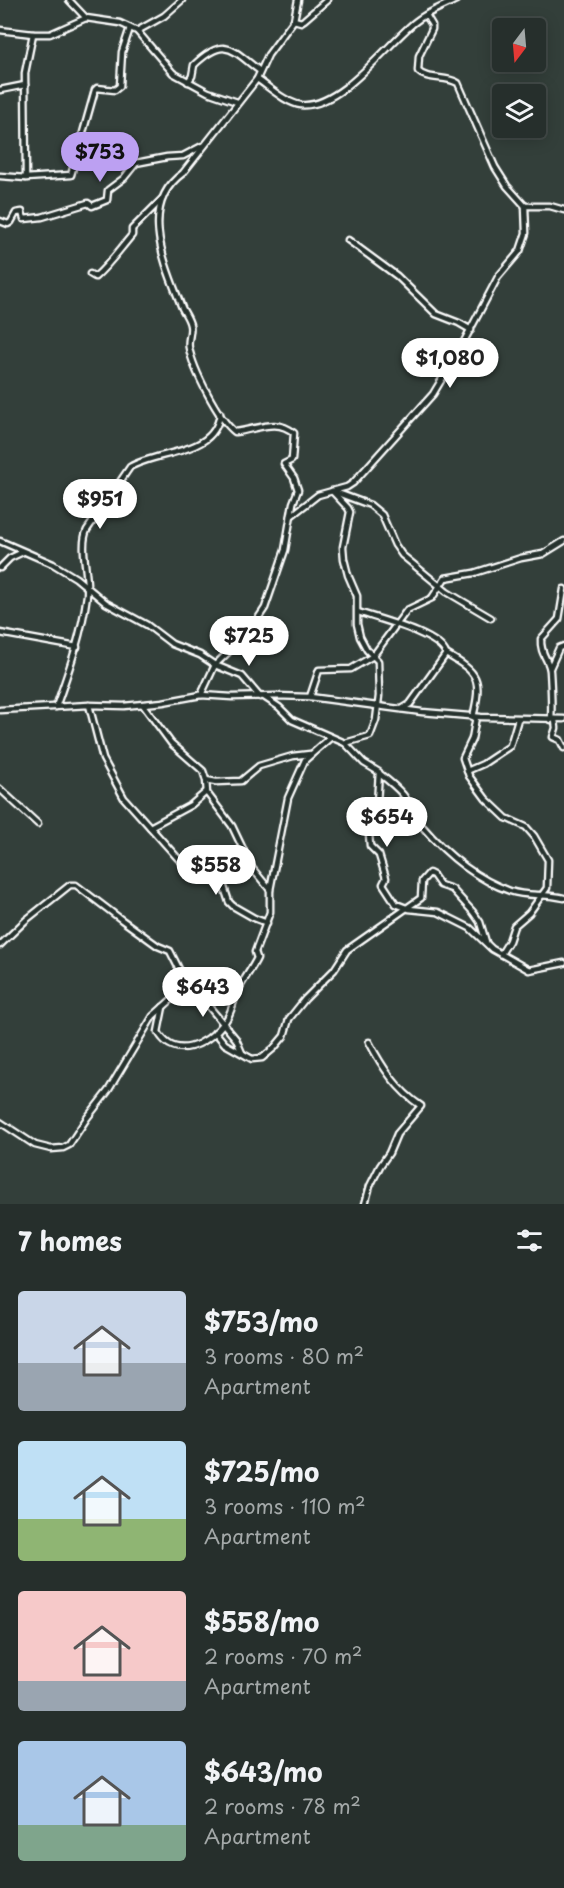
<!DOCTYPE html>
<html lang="en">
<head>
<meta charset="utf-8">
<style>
	:root { --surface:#262f2c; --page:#2e3734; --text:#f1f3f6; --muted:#a4a9a9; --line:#424a48; --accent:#bca0f2 }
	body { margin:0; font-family:"Playpen Sans",sans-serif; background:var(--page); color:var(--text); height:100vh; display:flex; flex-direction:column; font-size:22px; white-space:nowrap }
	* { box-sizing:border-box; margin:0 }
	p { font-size:20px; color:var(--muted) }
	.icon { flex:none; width:33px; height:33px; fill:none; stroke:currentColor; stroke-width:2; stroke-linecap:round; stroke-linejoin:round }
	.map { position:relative; height:1204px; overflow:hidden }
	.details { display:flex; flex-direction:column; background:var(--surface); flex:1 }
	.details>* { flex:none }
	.needle { width:39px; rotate:196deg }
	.fabs { position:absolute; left:492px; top:18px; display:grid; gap:12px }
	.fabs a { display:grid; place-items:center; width:54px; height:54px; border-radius:6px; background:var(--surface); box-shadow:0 3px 15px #0003,0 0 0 2px var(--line); font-size:30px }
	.price { position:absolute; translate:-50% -51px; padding:0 14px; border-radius:21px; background:#fff; color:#222; font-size:20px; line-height:39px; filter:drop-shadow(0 2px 3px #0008) }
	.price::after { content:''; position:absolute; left:50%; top:36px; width:18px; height:14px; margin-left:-9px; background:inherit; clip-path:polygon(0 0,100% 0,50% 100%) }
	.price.active { background:var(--accent); color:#111 }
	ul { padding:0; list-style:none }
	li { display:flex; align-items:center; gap:18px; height:150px; padding:0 18px }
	li span { display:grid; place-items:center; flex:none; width:168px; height:120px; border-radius:6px; color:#555 }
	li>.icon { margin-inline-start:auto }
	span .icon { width:72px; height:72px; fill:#fffc; stroke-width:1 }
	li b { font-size:26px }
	h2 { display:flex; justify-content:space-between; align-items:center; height:72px; padding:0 18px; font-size:26px }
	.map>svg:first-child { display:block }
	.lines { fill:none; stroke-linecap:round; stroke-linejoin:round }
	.street-casing { stroke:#fff; stroke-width:9 }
	.street { stroke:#26332d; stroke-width:4.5 }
</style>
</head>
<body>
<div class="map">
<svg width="564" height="1204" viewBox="0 0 564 1204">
	<rect width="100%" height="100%" fill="#333f3a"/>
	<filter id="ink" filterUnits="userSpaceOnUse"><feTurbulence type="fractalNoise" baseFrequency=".0167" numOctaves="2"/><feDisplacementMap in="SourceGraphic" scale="12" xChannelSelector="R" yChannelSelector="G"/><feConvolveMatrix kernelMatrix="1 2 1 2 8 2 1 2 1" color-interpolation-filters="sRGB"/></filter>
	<g filter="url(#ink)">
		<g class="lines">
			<defs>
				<g id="street">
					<path d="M 69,0 L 86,18 L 120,23 L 137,31 L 173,73 L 208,92 L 237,102"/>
					<path d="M 294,20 L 301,22 L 304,20 L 327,0"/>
					<path d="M 0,30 L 33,34 L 50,34 L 86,18"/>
					<path d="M 137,31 L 164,16 L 182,0"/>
					<path d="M 257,79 C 269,87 286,103 301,105 C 340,109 387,44 415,22 C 427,12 442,7 456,0"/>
					<path d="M 188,82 L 192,76 L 194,65 C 226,35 232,50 260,71"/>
					<path d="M 0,90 L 25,85"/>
					<path d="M 0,176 L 26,178 L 71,175 L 95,90 L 97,88 L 115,90 L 120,86 L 122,52 L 130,28"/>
					<path d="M 26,178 L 25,73 L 33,34"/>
					<path d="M 525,206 L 550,206 L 564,210"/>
					<path d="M 0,221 L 8,224 L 11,222 L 16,213 L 22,212 L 24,219 L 42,217 L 88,203 L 92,206 L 107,200 L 108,190 L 124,178 L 136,163 L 167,157 L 183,156 L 202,146"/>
					<path d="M 348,240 L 397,276 L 436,314 L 459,323 L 471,330"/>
					<path d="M 90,274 L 95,277 C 109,265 120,249 132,235 L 132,229 L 162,199"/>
					<path d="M 332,491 L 348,508 L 350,512 L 343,547 L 344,559 L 348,575 L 357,596 L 357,624 L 360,637 L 367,650 L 378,661 L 379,696 L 376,720 L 370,736 L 345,743"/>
					<path d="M 335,492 L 370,505 L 382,515 L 395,545 L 402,555 L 447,592 L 491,618"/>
					<path d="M 291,516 L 318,495 L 347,487 L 353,483 L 433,394 L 460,349 L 498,277 L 520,251 L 526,233 L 525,206 L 507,186 L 495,167 L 458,83 C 446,75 427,81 418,71 L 419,56 L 432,29 L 432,25 L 426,15"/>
					<path d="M 0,541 L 53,564 L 76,578 L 106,603 L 147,625 L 172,644 L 200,655 L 215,665 L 242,676 L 260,697"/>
					<path d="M 0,568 L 10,558 L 23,552"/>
					<path d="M 358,612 C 378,619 440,634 446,654 C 479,673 482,679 473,717"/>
					<path d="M 0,633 L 77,647"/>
					<path d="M 550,668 L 559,648 L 564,646"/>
					<path d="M 201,695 L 215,665 L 249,632 L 265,608 L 285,550 L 293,503 L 298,490 L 294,478 L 284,464 L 292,460 L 294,433 C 276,417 257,430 235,432 C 218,419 193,369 189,348 C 187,340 192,332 190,325 C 189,319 185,314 182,308 C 166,266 137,206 183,173 L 257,79 L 268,55 L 294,20 L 298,0"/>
					<path d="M 264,697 L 279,707 L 292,720 L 345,743 L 364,763 L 379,772 L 377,803 L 369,834 L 370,846 L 379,855 L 386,878 L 383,884 L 396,904 L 409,909 L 438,912 L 470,928 L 492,949 L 529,970 L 564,963"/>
					<path d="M 310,697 L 319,670 L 351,669 L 373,656 L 407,610 L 432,598 L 445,578 L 474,573 L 521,558 L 543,554 L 564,541"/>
					<path d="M 89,705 L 103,759 L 124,798 L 183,864 L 224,887 L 229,902 L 233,906 L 254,918 L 267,923"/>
					<path d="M 143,705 L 171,743 L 203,771 L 206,780 L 207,793 L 232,826 L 252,868 L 270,890"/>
					<path d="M 56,707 C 69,670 82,634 87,595 C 89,576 79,546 87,530 L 130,467 C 158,450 216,456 220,413"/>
					<path d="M 402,709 L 410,704 L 446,654"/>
					<path d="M 0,710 L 89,705 L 124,706 L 163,702 L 201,695 L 232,697 L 276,696 L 310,697 L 422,712 L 481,717 L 564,719"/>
					<path d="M 476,717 L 472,739 L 463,758 L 469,776 L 486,799 L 506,818 L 526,827 L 534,836 L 548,860 L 547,888 L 529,913 L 514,926 L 509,941 L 501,954"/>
					<path d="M 551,720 C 552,704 551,687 550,671 C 549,659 540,655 541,639 L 559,619 L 564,589"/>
					<path d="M 555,720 L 556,728 L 553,737 L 560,740 L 564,748"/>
					<path d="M 467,771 L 483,764 L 510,746 L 518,719"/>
					<path d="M 379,773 C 388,781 400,789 406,799 C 411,808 414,818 422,826 C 445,853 476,879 510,891 C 527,897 545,893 564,898"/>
					<path d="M 206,780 L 216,782 L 241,781 L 259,766 L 293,756 L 310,754"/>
					<path d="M 0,789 L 38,824"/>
					<path d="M 150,827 L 191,805 L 206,792"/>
					<path d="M 0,945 L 26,920 L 70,885 L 76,885 L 122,920 L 158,946 L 170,951 L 181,973 L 236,1039 L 242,1053"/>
					<path d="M 163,1007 L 158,1032 C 175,1061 206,1045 223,1024 C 231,1016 232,1005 236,995 C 241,982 251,971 257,958 L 255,952 L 270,912 L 270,890 L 288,798 L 305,760 L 330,738"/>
					<path d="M 215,1032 L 225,1044 L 252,1059 L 262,1058 L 274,1048 L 284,1036 L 289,1019 L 305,999 L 334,970 L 347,950 L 421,898 L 422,881 L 429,873 L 433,875 L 440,885 L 452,889 L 473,912 L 480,922 L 486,942"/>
					<path d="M 0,1122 L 35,1145 L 51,1149 L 63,1148 L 69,1145 L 87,1118 L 108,1091 L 153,1016 L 181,991 L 182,976"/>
					<path d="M 365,1204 L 370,1186 L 380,1166 L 389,1153 L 397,1134 L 421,1106 C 397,1090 382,1067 369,1042"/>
				</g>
			</defs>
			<use href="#street" class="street-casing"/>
			<use href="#street" class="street"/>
		</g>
	</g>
</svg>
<div class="fabs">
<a><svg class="needle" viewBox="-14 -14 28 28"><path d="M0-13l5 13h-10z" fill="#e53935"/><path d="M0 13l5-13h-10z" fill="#a4a9a9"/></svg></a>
<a><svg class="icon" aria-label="layers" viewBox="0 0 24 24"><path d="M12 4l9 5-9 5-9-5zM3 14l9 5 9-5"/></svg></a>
</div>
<b class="price active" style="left:100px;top:183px">$753</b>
<b class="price" style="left:450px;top:389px">$1,080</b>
<b class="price" style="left:100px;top:530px">$951</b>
<b class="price" style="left:249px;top:667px">$725</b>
<b class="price" style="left:387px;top:848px">$654</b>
<b class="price" style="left:216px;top:896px">$558</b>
<b class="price" style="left:203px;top:1018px">$643</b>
</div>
<section class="details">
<h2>7 homes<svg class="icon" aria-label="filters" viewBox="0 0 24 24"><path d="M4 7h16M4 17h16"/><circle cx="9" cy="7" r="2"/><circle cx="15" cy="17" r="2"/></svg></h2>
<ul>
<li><span style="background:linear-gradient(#c9d6e8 60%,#9aa5b1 0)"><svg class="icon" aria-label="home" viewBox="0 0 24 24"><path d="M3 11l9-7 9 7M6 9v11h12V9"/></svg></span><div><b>$753/mo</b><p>3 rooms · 80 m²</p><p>Apartment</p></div></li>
<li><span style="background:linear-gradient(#bfe0f5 65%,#8fb573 0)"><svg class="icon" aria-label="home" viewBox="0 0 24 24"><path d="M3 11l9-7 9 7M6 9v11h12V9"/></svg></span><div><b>$725/mo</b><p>3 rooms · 110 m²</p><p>Apartment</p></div></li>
<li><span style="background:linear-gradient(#f6c9c9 75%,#9aa5b1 0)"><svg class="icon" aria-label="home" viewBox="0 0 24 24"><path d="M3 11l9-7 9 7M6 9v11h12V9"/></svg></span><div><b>$558/mo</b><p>2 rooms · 70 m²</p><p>Apartment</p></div></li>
<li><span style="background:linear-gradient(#a9c7e8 70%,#7fa58c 0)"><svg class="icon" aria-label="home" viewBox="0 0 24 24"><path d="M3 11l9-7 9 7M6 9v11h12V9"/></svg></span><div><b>$643/mo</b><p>2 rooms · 78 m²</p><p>Apartment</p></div></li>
</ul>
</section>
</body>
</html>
